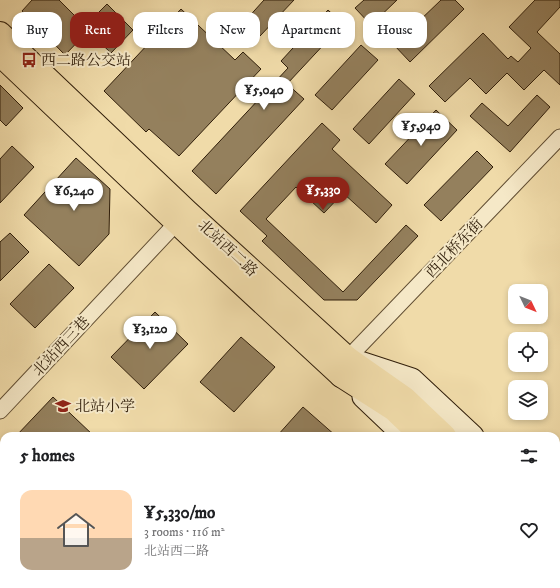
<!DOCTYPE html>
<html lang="en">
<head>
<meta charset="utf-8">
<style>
	:root { --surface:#fff; --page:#f6f6f6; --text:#202124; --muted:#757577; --line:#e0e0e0; --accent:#8f2418 }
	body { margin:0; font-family:"IM FELL DW Pica","Noto Serif SC",serif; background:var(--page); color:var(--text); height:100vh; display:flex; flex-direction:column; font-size:15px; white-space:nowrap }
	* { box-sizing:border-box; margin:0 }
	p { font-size:13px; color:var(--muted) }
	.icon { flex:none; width:22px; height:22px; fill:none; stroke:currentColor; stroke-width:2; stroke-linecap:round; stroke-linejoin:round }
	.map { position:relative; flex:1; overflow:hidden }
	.details { position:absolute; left:0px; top:432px; width:560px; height:156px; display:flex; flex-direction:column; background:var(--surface); border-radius:12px 12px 0 0; box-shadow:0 2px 6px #0003 }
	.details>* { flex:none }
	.guide { position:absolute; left:12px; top:12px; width:536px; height:36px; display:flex; gap:8px }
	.needle { width:26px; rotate:133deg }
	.buttons { position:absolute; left:508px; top:284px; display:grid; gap:8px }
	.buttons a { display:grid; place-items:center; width:40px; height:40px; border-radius:8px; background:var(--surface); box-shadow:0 2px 6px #0003; font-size:20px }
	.price { position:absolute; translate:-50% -34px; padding:0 9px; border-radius:14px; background:#fff; color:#222; font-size:13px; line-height:26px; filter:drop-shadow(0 1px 2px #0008) }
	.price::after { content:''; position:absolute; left:50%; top:24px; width:12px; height:9px; margin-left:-6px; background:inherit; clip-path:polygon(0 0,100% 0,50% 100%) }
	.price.on { background:var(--accent); color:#fff }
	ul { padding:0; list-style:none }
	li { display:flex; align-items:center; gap:12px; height:100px; padding:0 20px }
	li+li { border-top:1px solid var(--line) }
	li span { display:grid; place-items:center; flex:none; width:112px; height:80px; border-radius:12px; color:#555 }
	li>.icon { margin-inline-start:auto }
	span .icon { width:48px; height:48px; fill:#fffc; stroke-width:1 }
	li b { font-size:17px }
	h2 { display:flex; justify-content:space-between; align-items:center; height:48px; padding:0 20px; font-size:17px }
	.pill { padding:0 14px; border-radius:12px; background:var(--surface); box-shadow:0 2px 6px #0003; font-size:14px; line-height:36px }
	.pill.on { background:var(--accent); color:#fff }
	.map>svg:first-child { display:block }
	.building { fill:#94805d; stroke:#301e0a }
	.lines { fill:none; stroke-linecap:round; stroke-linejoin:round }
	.street-casing { stroke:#604d32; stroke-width:17 }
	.secondary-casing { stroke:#301e0a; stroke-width:23 }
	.primary-casing { stroke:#301e0a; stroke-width:24 }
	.highway-casing { stroke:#301e0a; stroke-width:24 }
	.street { stroke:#f5e8c7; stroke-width:15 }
	.secondary { stroke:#f5e8c7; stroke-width:21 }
	.primary { stroke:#f0dba9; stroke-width:22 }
	.highway { stroke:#f0dba9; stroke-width:22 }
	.labels { text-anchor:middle; stroke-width:4; stroke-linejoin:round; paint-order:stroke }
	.poi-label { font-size:15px; fill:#301e0a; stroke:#f5e8c7; text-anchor:start }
	.street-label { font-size:15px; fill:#301e0a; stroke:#f5e8c7 }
</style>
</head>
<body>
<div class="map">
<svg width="560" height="588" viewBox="0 0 560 588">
	<rect width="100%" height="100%" fill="#f0dba9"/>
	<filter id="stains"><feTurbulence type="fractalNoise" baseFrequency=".005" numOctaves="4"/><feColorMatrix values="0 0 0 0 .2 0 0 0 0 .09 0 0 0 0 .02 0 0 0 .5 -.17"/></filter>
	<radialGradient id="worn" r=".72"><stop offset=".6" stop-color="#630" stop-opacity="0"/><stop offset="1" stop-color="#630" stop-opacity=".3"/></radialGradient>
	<g class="building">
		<path d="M 32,0 L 59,0 L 85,26 L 107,4 L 133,30 L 111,53 L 88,31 L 65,55 L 22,11 Z"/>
		<path d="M 264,0 L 294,0 L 260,36 L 245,21 Z"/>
		<path d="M 364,0 L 397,0 L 371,25 L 355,8 Z"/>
		<path d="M 441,0 L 455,0 L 464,9 L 410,62 L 394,45 Z"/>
		<path d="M 535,0 L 560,0 L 560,7 L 537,32 L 560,54 L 560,85 L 544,70 L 524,90 L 507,73 L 486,94 L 470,78 L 445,102 L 429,86 L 483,33 L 508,59 L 511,56 L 518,62 L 531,48 L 509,27 Z"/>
		<path d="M 181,9 L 235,60 L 243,52 L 261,69 L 179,156 L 149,129 L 146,132 L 104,91 Z"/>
		<path d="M 328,10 L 343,24 L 287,84 L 304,99 L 216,194 L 192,171 L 288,68 L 281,61 Z"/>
		<path d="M 361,45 L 378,60 L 332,110 L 315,95 Z"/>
		<path d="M 399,79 L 415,94 L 369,144 L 353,129 Z"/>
		<path d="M 0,85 L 23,108 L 6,126 L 0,120 Z"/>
		<path d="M 537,95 L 550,107 L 510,152 L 470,116 L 482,103 L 508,126 Z"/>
		<path d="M 436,110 L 457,130 L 407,184 L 385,164 Z"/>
		<path d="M 322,123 L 340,140 L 332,149 L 392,205 L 376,223 L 343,193 L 324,213 L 296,187 L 266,219 L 343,292 L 406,225 L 418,236 L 357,300 L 324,300 L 262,241 L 267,236 L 240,211 Z"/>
		<path d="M 12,146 L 34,167 L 0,203 L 0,159 Z"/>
		<path d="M 477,151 L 493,167 L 441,221 L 424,205 Z"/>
		<path d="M 76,158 L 110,189 L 109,234 L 79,266 L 24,215 Z"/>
		<path d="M 10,233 L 29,252 L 0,281 L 0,242 Z"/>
		<path d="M 49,264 L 74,288 L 35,328 L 10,304 Z"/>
		<path d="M 155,312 L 188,344 L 144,389 L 111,357 Z"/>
		<path d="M 241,337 L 275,367 L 234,412 L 200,382 Z"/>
		<path d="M 53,397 L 94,436 L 16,436 Z"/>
		<path d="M 303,407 L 336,436 L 277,436 Z"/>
	</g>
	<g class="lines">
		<defs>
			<g id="street">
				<path d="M 348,358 L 560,137"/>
				<path d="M 0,411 L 183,216"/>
			</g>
			<g id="secondary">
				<path d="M 357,361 L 412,379 L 473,436"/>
				<path d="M 363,397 L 404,436"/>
				<path d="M 556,515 L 560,519"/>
				<path d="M 556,581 L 560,585"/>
			</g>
			<g id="primary">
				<path d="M 0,33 L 187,211 L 348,358"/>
				<path d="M 0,55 L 206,251 L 341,376"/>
			</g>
			<g id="highway">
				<path d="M 348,358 L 405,398 L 445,436"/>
				<path d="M 341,376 L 394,410 L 421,436"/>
				<path d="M 556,541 L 560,545"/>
				<path d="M 556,567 L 560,571"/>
			</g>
		</defs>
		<use href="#street" class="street-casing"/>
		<use href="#secondary" class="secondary-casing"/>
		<use href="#primary" class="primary-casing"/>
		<use href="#highway" class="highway-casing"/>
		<use href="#street" class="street"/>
		<use href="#secondary" class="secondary"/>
		<use href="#primary" class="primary"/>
		<use href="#highway" class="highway"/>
	</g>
	<defs>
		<symbol id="bus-bare" viewBox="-9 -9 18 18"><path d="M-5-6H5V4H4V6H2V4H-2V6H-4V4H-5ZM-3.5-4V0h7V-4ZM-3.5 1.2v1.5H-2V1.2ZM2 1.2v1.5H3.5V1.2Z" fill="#8f2418" stroke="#f5e8c7" stroke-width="2.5" paint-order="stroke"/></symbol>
		<symbol id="school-bare" viewBox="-9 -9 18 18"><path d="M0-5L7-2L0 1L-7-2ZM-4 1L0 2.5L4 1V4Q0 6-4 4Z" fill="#8f2418" stroke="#f5e8c7" stroke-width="2.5" paint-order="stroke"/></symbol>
	</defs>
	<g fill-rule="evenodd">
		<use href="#bus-bare" x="18" y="49" width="22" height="22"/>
		<use href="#school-bare" x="52" y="395" width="22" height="22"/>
	</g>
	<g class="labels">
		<g class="poi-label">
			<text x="41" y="65">西二路公交站</text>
			<text x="75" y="411">北站小学</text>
		</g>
		<g class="street-label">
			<text transform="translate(228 248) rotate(43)" y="5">北站西二路</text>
			<text transform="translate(454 248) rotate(-46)" y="5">西北桥东街</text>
			<text transform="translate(61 346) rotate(-47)" y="5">北站西三巷</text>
		</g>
	</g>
	<rect width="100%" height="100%" filter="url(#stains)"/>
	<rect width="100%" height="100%" fill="url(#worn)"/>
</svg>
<div class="buttons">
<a><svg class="needle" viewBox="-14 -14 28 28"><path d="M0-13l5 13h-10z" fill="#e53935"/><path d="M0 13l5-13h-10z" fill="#757577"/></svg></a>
<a><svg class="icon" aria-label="locate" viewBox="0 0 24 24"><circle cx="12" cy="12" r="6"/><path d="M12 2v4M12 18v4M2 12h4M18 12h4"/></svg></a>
<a><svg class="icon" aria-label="layers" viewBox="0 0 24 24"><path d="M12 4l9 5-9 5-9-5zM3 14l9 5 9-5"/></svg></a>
</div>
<b class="price" style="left:264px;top:111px">¥5,040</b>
<b class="price" style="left:421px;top:147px">¥5,940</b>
<b class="price on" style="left:323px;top:211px">¥5,330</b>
<b class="price" style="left:74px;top:212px">¥6,240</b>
<b class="price" style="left:150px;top:350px">¥3,120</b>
<div class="guide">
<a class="pill">Buy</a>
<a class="pill on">Rent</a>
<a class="pill">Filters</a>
<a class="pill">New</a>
<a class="pill">Apartment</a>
<a class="pill">House</a>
</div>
<section class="details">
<h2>5 homes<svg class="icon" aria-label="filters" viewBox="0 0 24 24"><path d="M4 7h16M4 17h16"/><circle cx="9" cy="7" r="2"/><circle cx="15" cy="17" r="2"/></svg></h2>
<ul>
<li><span style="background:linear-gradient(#ffd9b3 60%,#b9a48a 0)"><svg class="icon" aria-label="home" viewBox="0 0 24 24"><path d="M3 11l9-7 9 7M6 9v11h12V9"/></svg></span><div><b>¥5,330/mo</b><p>3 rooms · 116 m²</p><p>北站西二路</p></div><svg class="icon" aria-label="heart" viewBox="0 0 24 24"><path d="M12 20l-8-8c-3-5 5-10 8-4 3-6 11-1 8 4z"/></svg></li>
</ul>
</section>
</div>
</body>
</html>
